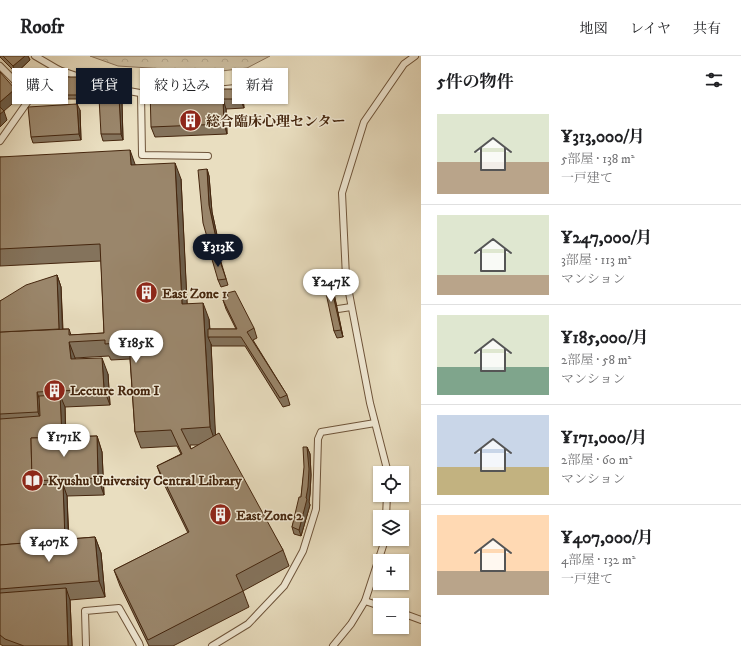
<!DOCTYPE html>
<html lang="ja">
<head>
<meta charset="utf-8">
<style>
	:root { --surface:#fff; --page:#f6f6f6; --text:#202124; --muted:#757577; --line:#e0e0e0; --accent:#111827 }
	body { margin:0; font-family:"IM FELL DW Pica","Noto Serif JP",serif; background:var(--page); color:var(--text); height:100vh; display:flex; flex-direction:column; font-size:15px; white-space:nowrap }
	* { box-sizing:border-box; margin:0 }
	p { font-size:13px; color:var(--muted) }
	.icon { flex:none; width:22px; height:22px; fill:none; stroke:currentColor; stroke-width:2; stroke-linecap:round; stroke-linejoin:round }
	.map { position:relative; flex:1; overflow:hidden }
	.sheet { display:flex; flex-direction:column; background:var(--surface); width:320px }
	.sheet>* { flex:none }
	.banner { position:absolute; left:12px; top:12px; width:349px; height:36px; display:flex; gap:8px }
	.controls { position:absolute; left:373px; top:410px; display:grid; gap:8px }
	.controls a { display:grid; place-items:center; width:36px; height:36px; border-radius:0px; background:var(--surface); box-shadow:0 1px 3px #0004; font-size:20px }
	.price { position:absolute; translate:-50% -34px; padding:0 9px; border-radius:14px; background:#fff; color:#222; font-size:13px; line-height:26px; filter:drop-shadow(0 1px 2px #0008) }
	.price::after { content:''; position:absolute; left:50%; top:24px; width:12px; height:9px; margin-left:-6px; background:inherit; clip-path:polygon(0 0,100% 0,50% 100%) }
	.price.on { background:var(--accent); color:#fff }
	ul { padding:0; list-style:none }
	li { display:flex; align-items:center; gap:12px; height:100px; padding:0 16px }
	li+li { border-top:1px solid var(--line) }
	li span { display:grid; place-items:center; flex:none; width:112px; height:80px; border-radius:0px; color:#555 }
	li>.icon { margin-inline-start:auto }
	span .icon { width:48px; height:48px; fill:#fffc; stroke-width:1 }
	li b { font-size:17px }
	h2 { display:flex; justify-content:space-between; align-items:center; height:48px; padding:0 16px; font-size:17px }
	.chip { padding:0 14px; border-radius:0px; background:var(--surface); box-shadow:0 1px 3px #0004; font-size:14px; line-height:36px }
	.chip.on { background:var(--accent); color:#fff }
	header { display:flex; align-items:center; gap:24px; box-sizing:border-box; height:56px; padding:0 20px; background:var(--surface); border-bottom:1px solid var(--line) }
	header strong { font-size:19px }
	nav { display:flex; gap:22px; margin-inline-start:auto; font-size:14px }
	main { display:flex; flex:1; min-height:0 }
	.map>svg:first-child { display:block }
	.forest { fill:url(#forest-crowns); stroke:#897258 }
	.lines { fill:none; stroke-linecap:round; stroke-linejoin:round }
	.lane-casing { stroke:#6e543a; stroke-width:8 }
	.lane { stroke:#f1ead6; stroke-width:6 }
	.wall { fill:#84735c; stroke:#45260e; fill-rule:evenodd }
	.shaded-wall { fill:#6c5e4b; stroke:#45260e }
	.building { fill:#9a866b; stroke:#45260e }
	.labels { text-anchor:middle; stroke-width:3; stroke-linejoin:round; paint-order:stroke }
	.poi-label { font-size:14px; font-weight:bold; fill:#45260e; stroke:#f1ead6; text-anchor:start }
</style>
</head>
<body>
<header>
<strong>Roofr</strong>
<nav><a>地図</a><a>レイヤ</a><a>共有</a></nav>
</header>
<main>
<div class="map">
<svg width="421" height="590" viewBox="0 0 421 590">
	<defs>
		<pattern id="forest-crowns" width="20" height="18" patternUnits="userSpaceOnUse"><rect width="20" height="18" fill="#cdbfa2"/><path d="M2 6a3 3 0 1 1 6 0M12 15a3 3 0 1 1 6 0" fill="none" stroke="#b1a48a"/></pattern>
	</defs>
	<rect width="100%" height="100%" fill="#e9dec0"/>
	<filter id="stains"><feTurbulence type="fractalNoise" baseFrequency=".005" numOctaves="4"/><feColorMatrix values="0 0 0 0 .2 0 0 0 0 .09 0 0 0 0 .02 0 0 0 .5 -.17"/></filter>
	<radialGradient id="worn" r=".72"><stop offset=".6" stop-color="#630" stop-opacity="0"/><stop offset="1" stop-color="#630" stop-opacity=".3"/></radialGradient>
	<path class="forest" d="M 90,0 L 270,0 L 247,12 L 213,16 L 118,10 Z"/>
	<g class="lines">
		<defs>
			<g id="lane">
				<path d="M 35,0 L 59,14 L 112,32 L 151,39 L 158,39"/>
				<path d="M 0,10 L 31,41"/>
				<path d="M 215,34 L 246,31"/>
				<path d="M 141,37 L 142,99 L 208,100"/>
				<path d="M 0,85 L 31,41 L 59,14"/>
				<path d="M 338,253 L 351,251"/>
				<path d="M 388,417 L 370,347 L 346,221 L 342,137 L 364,66 L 404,8 L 415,0"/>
				<path d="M 386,461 L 387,439"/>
				<path d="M 365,545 L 380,550"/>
				<path d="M 402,557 L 421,564"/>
				<path d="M 86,590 L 85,555 L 119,552 L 139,587 L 140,590"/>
				<path d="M 212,590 L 248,568 L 284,530 L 303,495 L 316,453 L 318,383 L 321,376 L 375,367"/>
				<path d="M 333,590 L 351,568 L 365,545 L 384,487 L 385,483"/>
			</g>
		</defs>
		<use href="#lane" class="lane-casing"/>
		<use href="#lane" class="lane"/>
	</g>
	<g class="wall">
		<path d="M 0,0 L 28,0 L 30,4 L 16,17 L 0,1 Z"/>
		<path d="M 80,24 L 80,43 L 61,43 L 60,39 Z"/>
		<path d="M 222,31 L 223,33 L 243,42 L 244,52 L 226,53 L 227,78 L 155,81 L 151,71 Z"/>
		<path d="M 122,48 L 123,84 L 103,85 L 101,78 Z"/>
		<path d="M 80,54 L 81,84 L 33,87 L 31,81 Z"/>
		<path d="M 0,101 L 136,109 L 181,123 L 187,248 L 209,263 L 210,273 L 236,273 L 226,253 L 223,244 L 254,272 L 257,282 L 253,284 L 287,339 L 290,349 L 283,351 L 245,290 L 211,290 L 211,288 L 215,379 L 283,494 L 289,510 L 243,535 L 249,551 L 173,590 L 149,590 L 120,530 L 114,514 L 188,477 L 163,426 L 157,410 L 181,398 L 177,390 L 141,392 L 135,376 L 130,303 L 111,304 L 109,300 L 75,302 L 75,303 L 108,318 L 110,349 L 65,351 L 66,381 L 97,380 L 102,396 L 104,439 L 67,440 L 69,483 L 95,481 L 101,497 L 105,541 L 70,544 L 72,590 L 3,590 L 0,588 L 0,245 L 57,219 L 61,231 L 63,273 L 69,273 L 71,279 L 104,277 L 101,205 L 0,210 ZM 190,389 L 199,389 L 191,393 Z"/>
		<path d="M 207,113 L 209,120 L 212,156 L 220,193 L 211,194 L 209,188 Z"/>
		<path d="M 221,206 L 228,229 L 221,231 L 218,224 Z"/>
		<path d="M 331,223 L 343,281 L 337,282 L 334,275 Z"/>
		<path d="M 307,391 L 310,398 L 311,419 L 310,438 L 309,446 L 310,449 L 301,480 L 294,478 L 292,471 L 301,441 Z"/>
	</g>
	<g class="shaded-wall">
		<path d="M 25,0 L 28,0 L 30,4 L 16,17 L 13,10 Z"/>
		<path d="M 79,21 L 80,24 L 80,43 L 79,39 Z"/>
		<path d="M 15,33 L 19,42 L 4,55 L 7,64 L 0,71 L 0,46 Z"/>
		<path d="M 240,33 L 243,42 L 244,52 L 240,43 Z"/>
		<path d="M 119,41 L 122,48 L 123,84 L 121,78 Z"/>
		<path d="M 223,43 L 226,53 L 227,78 L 224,68 Z"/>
		<path d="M 77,48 L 80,54 L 81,84 L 79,78 Z"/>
		<path d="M 130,94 L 136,111 L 131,109 Z"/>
		<path d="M 175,107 L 181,123 L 188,265 L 182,248 Z"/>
		<path d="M 207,113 L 209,120 L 212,156 L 220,193 L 217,187 L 209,149 Z"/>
		<path d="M 328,217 L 331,223 L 343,281 L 341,274 Z"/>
		<path d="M 57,219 L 61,231 L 63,290 L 59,277 Z"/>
		<path d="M 203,247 L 209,263 L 210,281 L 208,281 L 211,288 L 216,388 L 210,371 Z"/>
		<path d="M 69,286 L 75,302 L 76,320 L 71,303 Z"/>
		<path d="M 102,302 L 108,318 L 110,349 L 104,333 Z"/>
		<path d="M 37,336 L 43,353 L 44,373 L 38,356 Z"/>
		<path d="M 60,339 L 65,351 L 66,398 L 62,385 Z"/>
		<path d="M 97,380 L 102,396 L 104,439 L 98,422 Z"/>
		<path d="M 307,391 L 310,398 L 311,419 L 310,438 L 309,446 L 310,449 L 301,480 L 299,474 L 306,442 Z"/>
		<path d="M 63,428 L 67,440 L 69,500 L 65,488 Z"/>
		<path d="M 95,481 L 101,497 L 105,541 L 99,525 Z"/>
		<path d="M 66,532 L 70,544 L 72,590 L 68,590 Z"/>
	</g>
	<g class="building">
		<path d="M 3,0 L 25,0 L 13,10 Z"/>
		<path d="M 0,16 L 15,33 L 0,46 Z"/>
		<path d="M 59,21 L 79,21 L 79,39 L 60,39 Z"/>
		<path d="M 222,31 L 222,33 L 240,33 L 240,43 L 223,43 L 224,68 L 151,71 L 150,33 Z"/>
		<path d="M 119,41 L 121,78 L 101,78 L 99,42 Z"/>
		<path d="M 77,48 L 79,78 L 31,81 L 28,51 Z"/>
		<path d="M 0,51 L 4,55 L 0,58 Z"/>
		<path d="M 130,94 L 131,109 L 175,107 L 182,248 L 203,247 L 210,371 L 181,373 L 191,393 L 219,377 L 283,494 L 236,519 L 243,535 L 148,584 L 114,514 L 189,476 L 157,410 L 182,398 L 171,374 L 135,376 L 129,286 L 105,288 L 105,284 L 69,286 L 71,303 L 102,302 L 104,333 L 37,336 L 38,356 L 0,358 L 0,276 L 69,273 L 69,279 L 104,277 L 100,188 L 0,193 L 0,101 Z"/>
		<path d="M 207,113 L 209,149 L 217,187 L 209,188 L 203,167 L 198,114 Z"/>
		<path d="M 218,199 L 226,223 L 218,224 L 211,200 Z"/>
		<path d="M 328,217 L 341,274 L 334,275 L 322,218 Z"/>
		<path d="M 57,219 L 59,273 L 0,276 L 0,245 L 26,229 Z"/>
		<path d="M 235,235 L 254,272 L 247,276 L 287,339 L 280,342 L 241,281 L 208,281 L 208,273 L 237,273 L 223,244 L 228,241 L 227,237 Z"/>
		<path d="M 60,339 L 62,381 L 31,382 L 32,425 L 34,429 L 63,428 L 65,484 L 0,489 L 0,363 L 40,360 L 39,340 Z"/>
		<path d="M 97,380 L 98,422 L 32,425 L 31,382 Z"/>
		<path d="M 303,391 L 307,391 L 309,413 L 308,431 L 306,442 L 307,443 L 299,474 L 292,471 L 299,441 L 301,441 L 304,411 Z"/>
		<path d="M 95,481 L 99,525 L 0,533 L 0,489 Z"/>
		<path d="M 66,532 L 68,590 L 24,590 L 5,583 L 0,579 L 0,537 Z"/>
	</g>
	<defs>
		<symbol id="building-disc" viewBox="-11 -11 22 22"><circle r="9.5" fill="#8f2418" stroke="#f1ead6"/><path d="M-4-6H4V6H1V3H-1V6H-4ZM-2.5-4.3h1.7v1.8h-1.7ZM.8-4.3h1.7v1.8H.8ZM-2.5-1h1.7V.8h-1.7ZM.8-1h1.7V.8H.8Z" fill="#fff"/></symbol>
		<symbol id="library-disc" viewBox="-11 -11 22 22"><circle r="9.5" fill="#8f2418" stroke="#f1ead6"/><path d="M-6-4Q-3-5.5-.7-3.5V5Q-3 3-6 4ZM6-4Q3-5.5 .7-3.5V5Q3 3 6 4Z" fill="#fff"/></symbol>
	</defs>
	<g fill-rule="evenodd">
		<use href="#building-disc" x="178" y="52" width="25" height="25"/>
		<use href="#building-disc" x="134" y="224" width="25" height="25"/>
		<use href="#building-disc" x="42" y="322" width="25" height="25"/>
		<use href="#library-disc" x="20" y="412" width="25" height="25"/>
		<use href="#building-disc" x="208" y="446" width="25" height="25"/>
	</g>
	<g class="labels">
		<g class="poi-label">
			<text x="206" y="70">総合臨床心理センター</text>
			<text x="162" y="242">East Zone 1</text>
			<text x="70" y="339">Lecture Room I</text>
			<text x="48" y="429">Kyushu University Central Library</text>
			<text x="236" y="464">East Zone 2</text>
		</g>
	</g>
	<rect width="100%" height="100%" filter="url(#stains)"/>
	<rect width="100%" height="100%" fill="url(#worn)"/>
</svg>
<div class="controls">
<a><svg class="icon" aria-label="locate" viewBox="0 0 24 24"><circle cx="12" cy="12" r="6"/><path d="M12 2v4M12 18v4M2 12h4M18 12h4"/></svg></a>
<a><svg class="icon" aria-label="layers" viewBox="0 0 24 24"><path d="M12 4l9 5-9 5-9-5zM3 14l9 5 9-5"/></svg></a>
<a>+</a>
<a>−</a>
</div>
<b class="price on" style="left:218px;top:212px">¥313K</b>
<b class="price" style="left:331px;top:247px">¥247K</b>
<b class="price" style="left:136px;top:308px">¥185K</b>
<b class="price" style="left:64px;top:402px">¥171K</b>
<b class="price" style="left:49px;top:507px">¥407K</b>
<div class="banner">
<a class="chip">購入</a>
<a class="chip on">賃貸</a>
<a class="chip">絞り込み</a>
<a class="chip">新着</a>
</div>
</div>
<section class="sheet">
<h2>5件の物件<svg class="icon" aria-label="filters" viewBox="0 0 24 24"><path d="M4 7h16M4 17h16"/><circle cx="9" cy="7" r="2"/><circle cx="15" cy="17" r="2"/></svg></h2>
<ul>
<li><span style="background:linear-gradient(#dfe7d0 60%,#b9a48a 0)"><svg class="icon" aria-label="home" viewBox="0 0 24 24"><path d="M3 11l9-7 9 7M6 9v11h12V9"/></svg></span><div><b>¥313,000/月</b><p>5部屋 · 138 m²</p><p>一戸建て</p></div></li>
<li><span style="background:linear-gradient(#dfe7d0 75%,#b9a48a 0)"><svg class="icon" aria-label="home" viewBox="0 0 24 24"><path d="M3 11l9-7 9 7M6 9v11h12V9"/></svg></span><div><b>¥247,000/月</b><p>3部屋 · 113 m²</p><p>マンション</p></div></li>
<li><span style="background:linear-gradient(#dfe7d0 65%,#7fa58c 0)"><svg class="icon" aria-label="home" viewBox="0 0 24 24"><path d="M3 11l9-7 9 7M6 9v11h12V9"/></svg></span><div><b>¥185,000/月</b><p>2部屋 · 58 m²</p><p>マンション</p></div></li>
<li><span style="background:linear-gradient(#c9d6e8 65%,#c2b280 0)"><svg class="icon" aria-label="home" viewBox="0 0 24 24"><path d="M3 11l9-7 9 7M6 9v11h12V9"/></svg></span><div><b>¥171,000/月</b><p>2部屋 · 60 m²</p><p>マンション</p></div></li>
<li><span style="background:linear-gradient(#ffd9b3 70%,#b9a48a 0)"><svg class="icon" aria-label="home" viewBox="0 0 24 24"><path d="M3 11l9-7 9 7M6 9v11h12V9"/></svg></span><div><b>¥407,000/月</b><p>4部屋 · 132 m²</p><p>一戸建て</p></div></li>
</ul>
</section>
</main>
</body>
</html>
